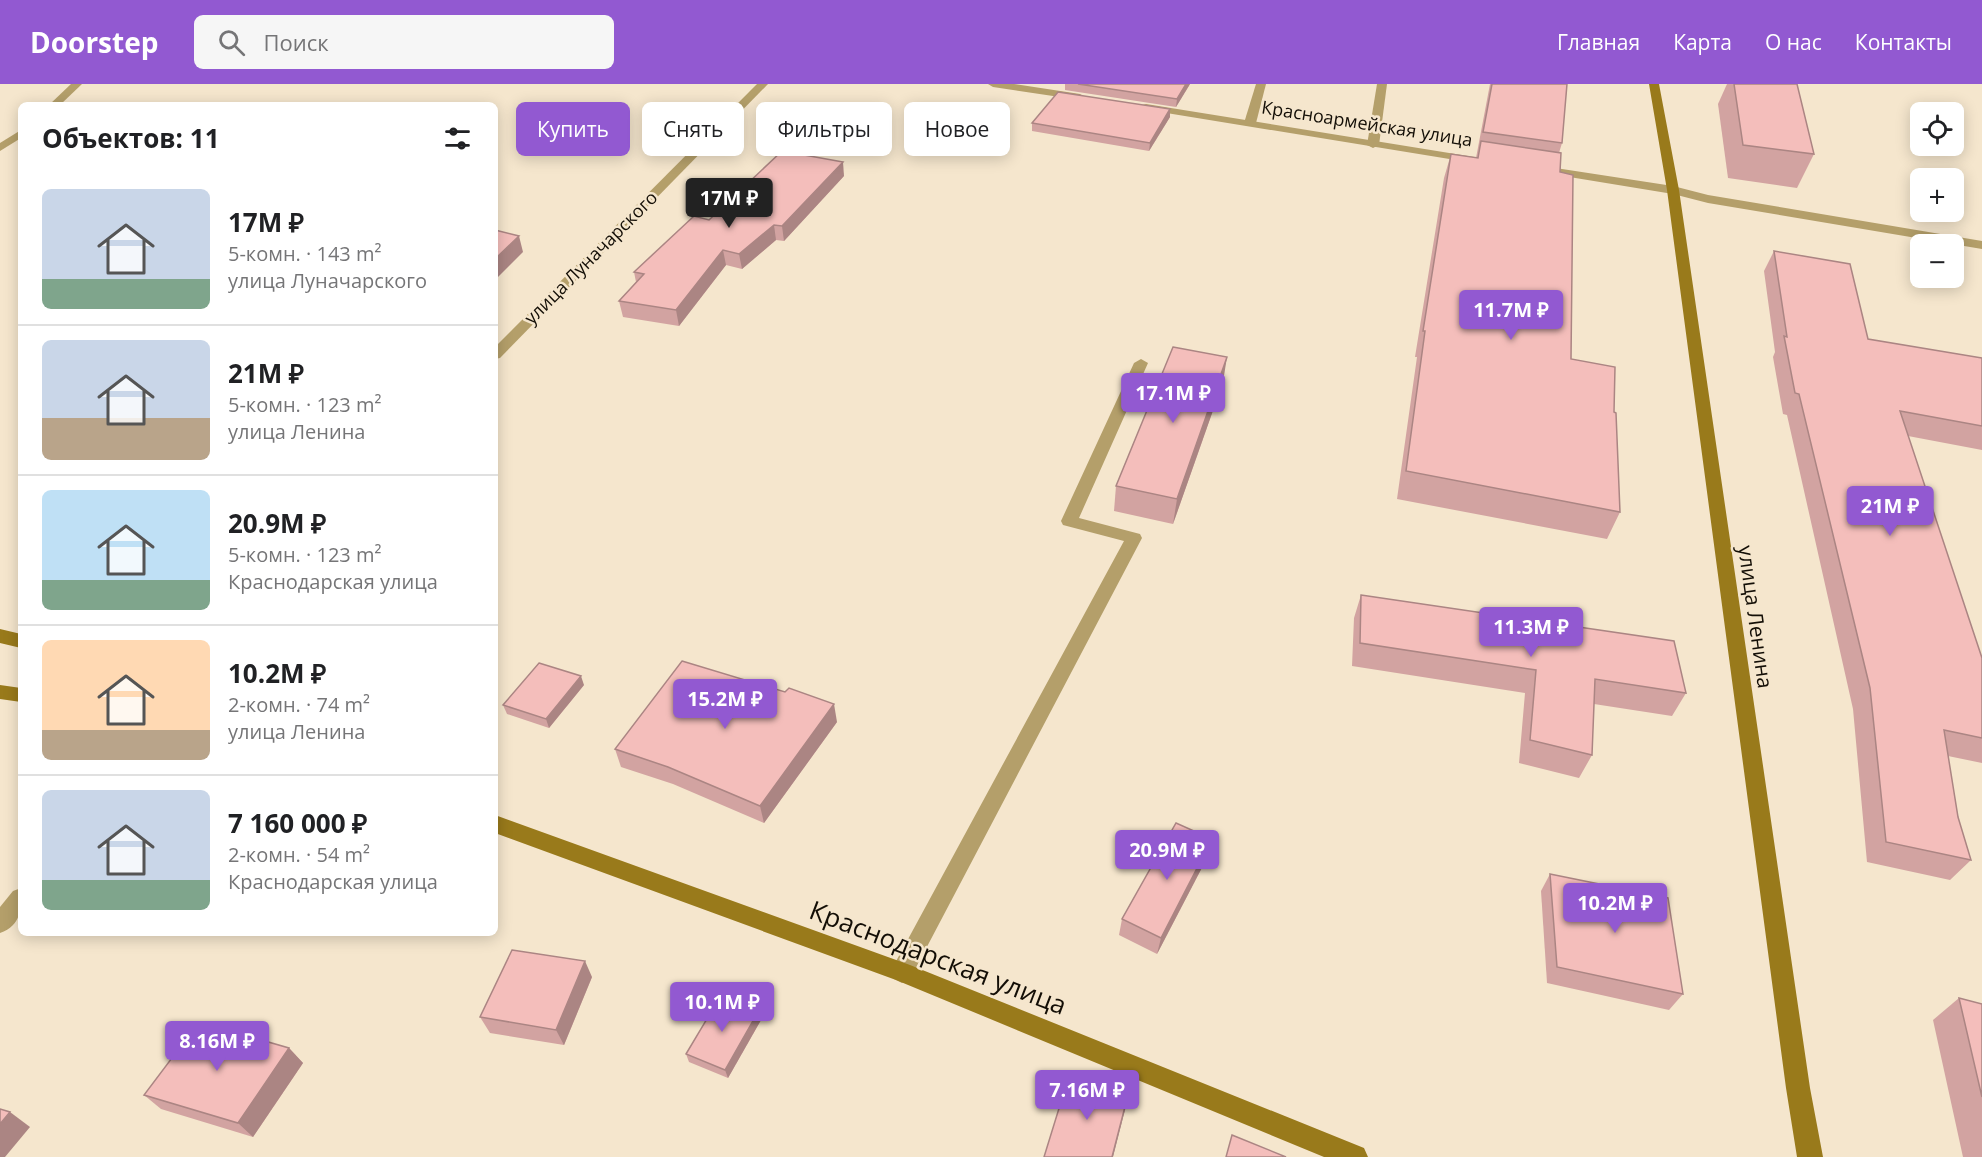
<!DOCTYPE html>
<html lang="ru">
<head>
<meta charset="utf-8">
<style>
	:root { --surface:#fff; --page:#f6f6f6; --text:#202124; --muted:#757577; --line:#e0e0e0; --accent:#9259d1 }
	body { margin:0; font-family:"Open Sans",sans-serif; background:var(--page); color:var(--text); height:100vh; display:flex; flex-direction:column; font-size:22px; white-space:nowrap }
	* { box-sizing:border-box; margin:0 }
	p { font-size:20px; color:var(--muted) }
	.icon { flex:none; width:33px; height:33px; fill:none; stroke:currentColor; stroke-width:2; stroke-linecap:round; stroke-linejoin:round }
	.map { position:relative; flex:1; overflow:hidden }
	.panel { position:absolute; left:18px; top:18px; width:480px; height:834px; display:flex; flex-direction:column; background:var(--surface); border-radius:9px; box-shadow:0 3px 15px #0003 }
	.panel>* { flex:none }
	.guide { position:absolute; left:516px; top:18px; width:570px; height:54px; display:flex; gap:12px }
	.fabs { position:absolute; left:1910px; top:18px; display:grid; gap:12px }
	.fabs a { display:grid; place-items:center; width:54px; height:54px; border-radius:9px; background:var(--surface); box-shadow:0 3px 15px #0003; font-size:30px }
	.price { position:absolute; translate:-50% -51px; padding:0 14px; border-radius:6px; background:var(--accent); color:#fff; font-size:20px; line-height:39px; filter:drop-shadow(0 2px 3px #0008) }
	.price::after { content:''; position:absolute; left:50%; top:36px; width:18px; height:14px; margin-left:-9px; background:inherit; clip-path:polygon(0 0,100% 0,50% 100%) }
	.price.current { background:#222; color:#fff }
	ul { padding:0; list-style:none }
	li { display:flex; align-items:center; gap:18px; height:150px; padding:0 24px }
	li+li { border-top:2px solid var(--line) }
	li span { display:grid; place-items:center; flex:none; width:168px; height:120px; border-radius:9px; color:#555 }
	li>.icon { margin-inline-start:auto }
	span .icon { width:72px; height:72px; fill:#fffc; stroke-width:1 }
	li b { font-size:26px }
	h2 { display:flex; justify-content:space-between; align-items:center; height:72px; padding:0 24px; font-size:26px }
	.chip { padding:0 21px; border-radius:9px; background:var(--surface); box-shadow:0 3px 15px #0003; font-size:21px; line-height:54px }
	.chip.current { background:var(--accent); color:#fff }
	header { display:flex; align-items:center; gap:36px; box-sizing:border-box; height:84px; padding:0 30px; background:var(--accent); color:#fff }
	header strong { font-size:28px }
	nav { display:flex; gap:33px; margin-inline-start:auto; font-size:21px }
	.search { width:420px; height:54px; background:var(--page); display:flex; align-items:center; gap:15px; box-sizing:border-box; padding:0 21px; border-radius:9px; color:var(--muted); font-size:22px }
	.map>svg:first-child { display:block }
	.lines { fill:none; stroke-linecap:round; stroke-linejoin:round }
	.lane { fill:#b49f6a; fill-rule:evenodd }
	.street { fill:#b49f6a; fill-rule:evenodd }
	.secondary { fill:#997a1b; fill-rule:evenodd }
	.wall { fill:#d2a3a1 }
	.shaded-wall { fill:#ab8583 }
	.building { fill:#f4bebb; stroke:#ab8583; stroke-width:1.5 }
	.labels { text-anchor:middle; stroke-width:5; stroke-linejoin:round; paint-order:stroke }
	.far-street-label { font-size:18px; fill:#130e06; stroke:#f5e6cd }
	.street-label { font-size:21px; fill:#130e06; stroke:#f5e6cd }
	.near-street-label { font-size:26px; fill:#130e06; stroke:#f5e6cd }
</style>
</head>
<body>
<header>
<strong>Doorstep</strong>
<div class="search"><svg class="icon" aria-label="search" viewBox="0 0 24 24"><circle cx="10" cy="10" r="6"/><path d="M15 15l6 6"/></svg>Поиск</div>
<nav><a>Главная</a><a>Карта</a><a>О нас</a><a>Контакты</a></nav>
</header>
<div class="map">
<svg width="1982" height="1073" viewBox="0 0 1982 1073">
	<rect width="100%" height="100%" fill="#f5e6cd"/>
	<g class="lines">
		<g class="lane">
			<path d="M 1256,0 L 1266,0 L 1256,39 L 1250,42 L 1244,39 Z"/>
			<path d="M 1377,0 L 1387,0 L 1379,61 L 1373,64 L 1367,61 Z"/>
			<path d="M 1141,275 L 1148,279 L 1079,434 L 1140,450 L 1142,454 L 910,895 L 902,899 L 894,895 L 891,888 L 894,881 L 1124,457 L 1063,441 L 1061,437 L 1134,279 Z"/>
		</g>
		<g class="street">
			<path d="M 71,0 L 82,0 L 60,21 L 49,21 Z"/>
			<path d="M 757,0 L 768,0 L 500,274 L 495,275 L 495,263 Z"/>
			<path d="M 988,0 L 1014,0 L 1080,10 L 1085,13 L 1080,16 L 993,3 Z"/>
			<path d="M 1146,20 L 1474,73 L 1480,76 L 1474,79 L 1142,25 L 1142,21 Z"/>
			<path d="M 21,46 L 21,54 L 0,67 L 0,59 Z"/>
			<path d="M 1549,83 L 1673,102 L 1708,111 L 1982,157 L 1982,165 L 1708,119 L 1673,110 L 1545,89 L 1545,85 Z"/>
			<path d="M 21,804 C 21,825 22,841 0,849 L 0,823 L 13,807 Z"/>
		</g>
		<g class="secondary">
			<path d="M 1649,0 L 1659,0 L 1679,106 L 1810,1004 L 1823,1073 L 1797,1073 L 1786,1004 L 1667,106 Z"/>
			<path d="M 0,545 L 21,550 L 21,564 L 0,559 Z"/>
			<path d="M 0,601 L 21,604 L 21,618 L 0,615 Z"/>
			<path d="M 495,731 L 910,881 L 1364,1064 L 1368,1073 L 1324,1073 L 896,896 L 495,749 Z"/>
		</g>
	</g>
	<g class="wall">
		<path d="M 1065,0 L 1190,0 L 1176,23 L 1065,6 Z"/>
		<path d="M 1490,0 L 1567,0 L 1562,59 L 1559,69 L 1571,275 L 1614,328 L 1620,428 L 1607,455 L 1397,415 L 1417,273 L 1415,273 L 1444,94 L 1451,70 L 1476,74 Z"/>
		<path d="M 1727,0 L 1797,0 L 1814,70 L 1797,104 L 1728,94 L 1718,20 Z"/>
		<path d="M 1170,25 L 1170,33 L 1149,67 L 1032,47 L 1032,39 Z"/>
		<path d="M 844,92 L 784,157 L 776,156 L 742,185 L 726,181 L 679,242 L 623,233 L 619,217 L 636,198 L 634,188 L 709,136 Z"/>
		<path d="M 1774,167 L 1868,255 L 1982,274 L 1982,366 L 1908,352 L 1982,574 L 1982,679 L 1948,672 L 1958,733 L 1971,776 L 1950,796 L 1867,778 L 1853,625 L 1787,331 L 1783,330 L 1773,273 L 1775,268 L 1764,187 Z"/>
		<path d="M 1223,298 L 1173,440 L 1114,427 L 1116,402 Z"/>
		<path d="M 1361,511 L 1686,609 L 1672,632 L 1594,620 L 1592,671 L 1579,694 L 1519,679 L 1525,609 L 1352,582 L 1354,534 Z"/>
		<path d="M 584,601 L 549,644 L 507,630 L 503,621 Z"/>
		<path d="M 837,638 L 764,739 L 673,700 L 621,683 L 615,665 Z"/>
		<path d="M 1212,755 L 1208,772 L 1157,870 L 1119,851 L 1122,835 Z"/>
		<path d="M 1550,790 L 1683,910 L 1669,926 L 1547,899 L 1541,807 Z"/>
		<path d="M 592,893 L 564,961 L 490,949 L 480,933 Z"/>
		<path d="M 1959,914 L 1982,920 L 1982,1073 L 1963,1073 L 1933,936 Z"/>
		<path d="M 761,936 L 728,994 L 689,978 L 686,970 Z"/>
		<path d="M 289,964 L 303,979 L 253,1053 L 161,1025 L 144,1011 Z"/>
	</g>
	<g class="shaded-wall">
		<path d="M 1186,0 L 1190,0 L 1176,23 L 1177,15 Z"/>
		<path d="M 1170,25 L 1170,33 L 1149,67 L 1150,59 Z"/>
		<path d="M 843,78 L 844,92 L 784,157 L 782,142 Z"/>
		<path d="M 774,141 L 776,156 L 742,185 L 739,170 Z"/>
		<path d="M 519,152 L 523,168 L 495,196 L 495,175 Z"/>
		<path d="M 723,166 L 726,181 L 679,242 L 676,226 Z"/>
		<path d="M 1227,273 L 1223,298 L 1173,440 L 1177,415 Z"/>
		<path d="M 581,592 L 584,601 L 549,644 L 546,635 Z"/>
		<path d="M 834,620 L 837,638 L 764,739 L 760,722 Z"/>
		<path d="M 1212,755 L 1208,772 L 1157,870 L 1161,854 Z"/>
		<path d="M 585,877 L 592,893 L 564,961 L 556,946 Z"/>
		<path d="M 758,928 L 761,936 L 728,994 L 725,986 Z"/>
		<path d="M 289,964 L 303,979 L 253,1053 L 238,1039 Z"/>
		<path d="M 1128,1011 L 1125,1026 L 1113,1073 L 1112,1073 Z"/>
		<path d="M 10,1028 L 30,1043 L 5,1073 L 0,1073 L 0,1040 Z"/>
	</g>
	<g class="building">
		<path d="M 1078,0 L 1186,0 L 1177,15 Z"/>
		<path d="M 1492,0 L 1567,0 L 1562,59 L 1483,48 Z"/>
		<path d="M 1734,0 L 1797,0 L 1814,70 L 1743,61 Z"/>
		<path d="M 1058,8 L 1170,25 L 1150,59 L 1032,39 Z"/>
		<path d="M 1481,57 L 1561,69 L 1560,88 L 1573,91 L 1571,275 L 1615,283 L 1614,328 L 1616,329 L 1620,428 L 1406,387 L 1425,247 L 1423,247 L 1451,70 L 1478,74 Z"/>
		<path d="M 782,67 L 843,78 L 782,142 L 774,141 L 739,170 L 723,166 L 676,226 L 619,217 L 644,190 L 634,188 L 694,132 L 709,136 Z"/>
		<path d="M 495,146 L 519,152 L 495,175 Z"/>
		<path d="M 1774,167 L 1850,180 L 1868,255 L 1982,274 L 1982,342 L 1900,327 L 1982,574 L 1982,654 L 1944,646 L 1958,733 L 1971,776 L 1886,758 L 1870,604 L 1799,310 L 1795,309 L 1784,252 L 1787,253 Z"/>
		<path d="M 1173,263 L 1227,273 L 1177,415 L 1116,402 Z"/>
		<path d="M 1361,511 L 1674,557 L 1686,609 L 1595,595 L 1592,671 L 1530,656 L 1536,586 L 1360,559 Z"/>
		<path d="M 682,577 L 785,608 L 789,604 L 834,620 L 760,722 L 668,683 L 615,665 Z"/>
		<path d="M 539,579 L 581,592 L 546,635 L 503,621 Z"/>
		<path d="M 1176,739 L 1212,755 L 1161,854 L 1122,835 Z"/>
		<path d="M 1550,790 L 1668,814 L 1683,910 L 1557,883 Z"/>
		<path d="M 512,866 L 585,877 L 556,946 L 480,933 Z"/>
		<path d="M 720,913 L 758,928 L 725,986 L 686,970 Z"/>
		<path d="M 1959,914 L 1982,920 L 1982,1013 Z"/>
		<path d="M 199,938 L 289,964 L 238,1039 L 144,1011 Z"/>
		<path d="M 1069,992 L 1128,1011 L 1112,1073 L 1044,1073 Z"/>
		<path d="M 0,1025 L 10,1028 L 0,1040 Z"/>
		<path d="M 1232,1051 L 1286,1073 L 1226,1073 Z"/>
	</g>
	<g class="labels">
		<g class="far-street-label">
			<text transform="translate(1367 40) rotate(9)" y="6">Красноармейская улица</text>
			<text transform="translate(591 174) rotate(-45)" y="6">улица Луначарского</text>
		</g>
		<g class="street-label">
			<text transform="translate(1755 533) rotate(82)" y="7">улица Ленина</text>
		</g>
		<g class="near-street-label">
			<text transform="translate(938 874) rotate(21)" y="9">Краснодарская улица</text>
		</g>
	</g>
</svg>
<div class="fabs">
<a><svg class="icon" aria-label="locate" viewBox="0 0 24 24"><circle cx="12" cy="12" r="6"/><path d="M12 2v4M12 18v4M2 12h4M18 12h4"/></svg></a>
<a>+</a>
<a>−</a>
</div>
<b class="price current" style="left:729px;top:145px">17M ₽</b>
<b class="price" style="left:1511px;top:257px">11.7M ₽</b>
<b class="price" style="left:1173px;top:340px">17.1M ₽</b>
<b class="price" style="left:1890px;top:453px">21M ₽</b>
<b class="price" style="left:1531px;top:574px">11.3M ₽</b>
<b class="price" style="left:725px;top:646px">15.2M ₽</b>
<b class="price" style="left:1167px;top:797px">20.9M ₽</b>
<b class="price" style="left:1615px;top:850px">10.2M ₽</b>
<b class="price" style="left:722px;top:949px">10.1M ₽</b>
<b class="price" style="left:217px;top:988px">8.16M ₽</b>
<b class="price" style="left:1087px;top:1037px">7.16M ₽</b>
<div class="guide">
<a class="chip current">Купить</a>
<a class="chip">Снять</a>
<a class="chip">Фильтры</a>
<a class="chip">Новое</a>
</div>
<section class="panel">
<h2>Объектов: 11<svg class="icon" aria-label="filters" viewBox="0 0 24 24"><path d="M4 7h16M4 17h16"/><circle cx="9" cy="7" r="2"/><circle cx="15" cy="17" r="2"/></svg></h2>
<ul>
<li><span style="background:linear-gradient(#c9d6e8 75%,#7fa58c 0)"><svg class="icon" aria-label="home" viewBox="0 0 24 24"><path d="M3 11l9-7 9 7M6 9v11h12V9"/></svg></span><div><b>17M ₽</b><p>5-комн. · 143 m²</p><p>улица Луначарского</p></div></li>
<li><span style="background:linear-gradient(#c9d6e8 65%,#b9a48a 0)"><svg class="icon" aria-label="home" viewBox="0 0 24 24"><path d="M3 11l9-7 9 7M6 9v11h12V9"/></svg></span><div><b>21M ₽</b><p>5-комн. · 123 m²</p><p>улица Ленина</p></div></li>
<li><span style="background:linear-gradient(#bfe0f5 75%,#7fa58c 0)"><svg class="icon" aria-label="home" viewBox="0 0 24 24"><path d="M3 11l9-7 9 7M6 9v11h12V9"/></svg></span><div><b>20.9M ₽</b><p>5-комн. · 123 m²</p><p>Краснодарская улица</p></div></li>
<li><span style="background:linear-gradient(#ffd9b3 75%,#b9a48a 0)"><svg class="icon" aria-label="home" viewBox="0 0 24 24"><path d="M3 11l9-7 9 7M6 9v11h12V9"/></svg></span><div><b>10.2M ₽</b><p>2-комн. · 74 m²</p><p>улица Ленина</p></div></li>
<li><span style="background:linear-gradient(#c9d6e8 75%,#7fa58c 0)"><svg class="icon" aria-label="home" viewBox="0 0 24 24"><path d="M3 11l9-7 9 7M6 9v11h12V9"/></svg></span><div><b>7 160 000 ₽</b><p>2-комн. · 54 m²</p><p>Краснодарская улица</p></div></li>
</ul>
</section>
</div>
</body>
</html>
